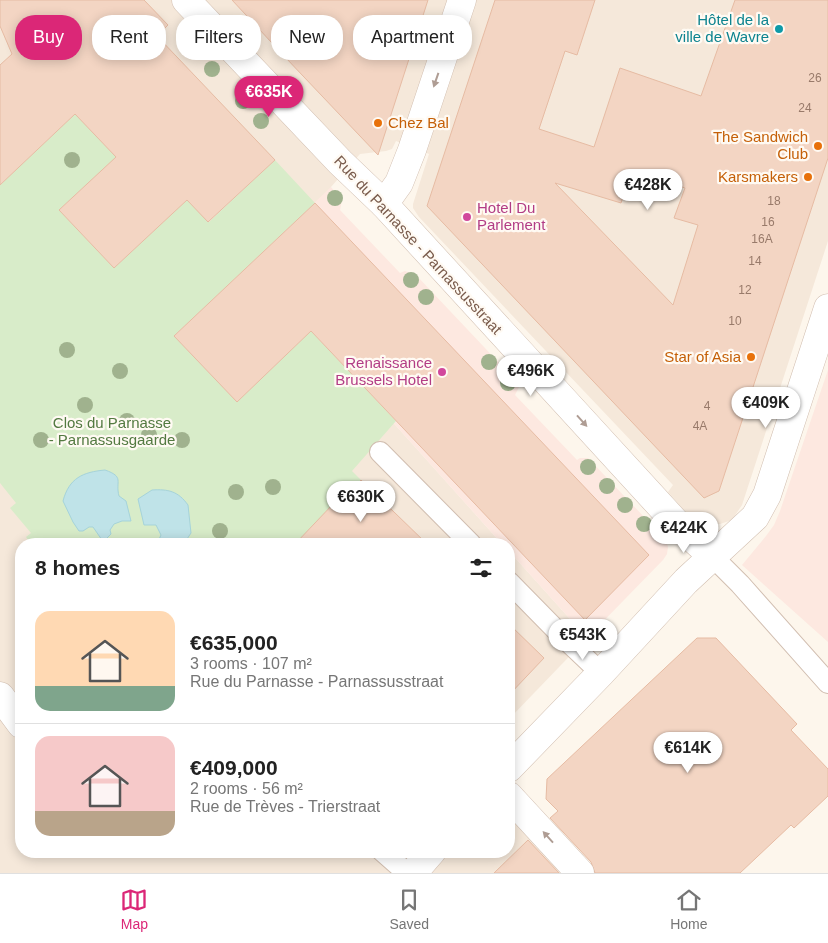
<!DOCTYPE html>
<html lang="en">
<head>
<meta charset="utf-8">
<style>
	:root { --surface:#fff; --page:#f6f6f6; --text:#222; --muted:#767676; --line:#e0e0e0; --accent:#db2777 }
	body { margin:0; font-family:Arial,sans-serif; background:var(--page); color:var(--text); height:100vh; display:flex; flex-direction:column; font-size:19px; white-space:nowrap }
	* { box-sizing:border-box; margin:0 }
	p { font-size:16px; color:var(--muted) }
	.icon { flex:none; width:28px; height:28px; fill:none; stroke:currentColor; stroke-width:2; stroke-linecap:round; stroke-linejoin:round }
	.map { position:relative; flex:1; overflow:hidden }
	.sheet { position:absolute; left:15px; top:538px; width:500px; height:320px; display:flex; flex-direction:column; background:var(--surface); border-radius:20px; box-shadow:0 2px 12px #0003 }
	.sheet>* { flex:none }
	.top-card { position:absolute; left:15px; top:15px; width:500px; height:45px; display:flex; gap:10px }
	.price { position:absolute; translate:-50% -42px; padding:0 11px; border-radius:18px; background:#fff; color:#222; font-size:16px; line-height:32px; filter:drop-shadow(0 1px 2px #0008) }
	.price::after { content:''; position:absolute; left:50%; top:30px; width:15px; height:11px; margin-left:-8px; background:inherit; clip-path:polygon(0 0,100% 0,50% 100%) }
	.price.selected { background:var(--accent); color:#fff }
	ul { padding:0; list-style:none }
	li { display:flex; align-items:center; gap:15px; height:125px; padding:0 20px }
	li+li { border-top:1px solid var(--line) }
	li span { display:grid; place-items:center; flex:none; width:140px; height:100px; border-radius:15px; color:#555 }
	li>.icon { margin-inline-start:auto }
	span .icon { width:60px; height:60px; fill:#fffc; stroke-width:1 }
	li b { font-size:21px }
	h2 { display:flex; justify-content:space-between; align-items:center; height:60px; padding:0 20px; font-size:21px }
	.tag { padding:0 18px; border-radius:20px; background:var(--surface); box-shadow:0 2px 12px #0003; font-size:18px; line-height:45px }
	.tag.selected { background:var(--accent); color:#fff }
	.tab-bar { display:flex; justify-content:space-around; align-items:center; height:70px; border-top:1px solid var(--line); background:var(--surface); font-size:14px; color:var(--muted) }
	.tab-bar a { display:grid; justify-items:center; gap:2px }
	.tab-bar .selected { color:var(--accent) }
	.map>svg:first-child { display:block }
	.residential { fill:#f5e8da }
	.commercial { fill:#fde8e0 }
	.green { fill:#d8ecc9 }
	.water { fill:#bfe3e8; stroke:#a5d3da }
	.building { fill:#f3d5c3; stroke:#e6bba3; fill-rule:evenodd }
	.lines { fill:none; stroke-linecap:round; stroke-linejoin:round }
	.service-casing { stroke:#d1beb0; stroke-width:22 }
	.pedestrian-casing { stroke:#d1beb0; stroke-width:29 }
	.minor-casing { stroke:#d1beb0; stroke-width:29 }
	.tertiary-casing { stroke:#d1beb0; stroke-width:29 }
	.service { stroke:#fff; stroke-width:20 }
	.pedestrian { stroke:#fff; stroke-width:28 }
	.minor { stroke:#fff; stroke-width:28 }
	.tertiary { stroke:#fff; stroke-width:28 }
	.tree { fill:#a0b28e }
	.oneway { fill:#af9d94 }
	.culture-dot { fill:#0f9aa8; stroke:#fffaf3; stroke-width:2 }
	.food-dot { fill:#e8710a; stroke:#fffaf3; stroke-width:2 }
	.hotel-dot { fill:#d1479c; stroke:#fffaf3; stroke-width:2 }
	.labels { text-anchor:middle; stroke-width:4.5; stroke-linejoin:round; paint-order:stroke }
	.number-label { font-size:12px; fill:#987a6a }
	.culture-label { font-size:15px; fill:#0d838f; stroke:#fffaf3; text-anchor:end }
	.food-label { font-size:15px; fill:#c56008; stroke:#fffaf3; text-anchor:end }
	.hotel-label { font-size:15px; fill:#b23c85; stroke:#fffaf3; text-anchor:start }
	.street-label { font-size:15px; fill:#7a5c4d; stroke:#fffaf3 }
	.park-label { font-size:15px; fill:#537a41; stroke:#fffaf3 }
</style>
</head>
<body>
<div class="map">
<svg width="828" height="873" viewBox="0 0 828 873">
	<rect width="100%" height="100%" fill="#fdf6ec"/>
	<g class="residential">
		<path d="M 0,0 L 828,0 L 828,241 L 742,505 L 732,520 L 720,524 L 707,524 L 693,518 L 683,509 L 668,492 L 673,485 L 419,217 L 413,208 L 413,204 L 429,154 L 396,141 L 392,149 L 386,151 L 360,154 L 331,187 L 311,331 L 502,544 L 21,544 L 21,851 L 509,851 L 509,816 L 562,873 L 0,873 Z"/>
		<path d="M 509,551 L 587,638 L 509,719 Z"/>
	</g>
	<g class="commercial">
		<path d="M 331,187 L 342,200 L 340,210 L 400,273 L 405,271 L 416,275 L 517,382 L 519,387 L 515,395 L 577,460 L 580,458 L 588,458 L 666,540 L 668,547 L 667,554 L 663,560 L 587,638 L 509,551 L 509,544 L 502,544 L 311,331 L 237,402 L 174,336 Z"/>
		<path d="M 828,370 L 828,642 L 742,565 L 766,536 L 774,525 L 780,511 Z"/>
	</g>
	<path class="green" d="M 75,114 L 116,157 L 59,210 L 114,268 L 187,200 L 209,222 L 275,160 L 315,203 L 174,336 L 237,402 L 311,331 L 396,421 L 352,471 L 361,480 L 337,506 L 295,544 L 31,544 L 26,537 L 31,533 L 10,508 L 16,503 L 0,483 L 0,185 Z"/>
	<g class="water">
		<path d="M 105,470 C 125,477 115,481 119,496 L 126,501 L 131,521 L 122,521 L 114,524 L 110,530 L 111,534 L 105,540 L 102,540 L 93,527 L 89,527 L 83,531 L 79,531 L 73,522 L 63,501 C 69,478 83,472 105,470 Z"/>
		<path d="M 152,490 C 168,489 178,491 188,505 L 191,533 L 185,542 L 157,544 L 161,535 L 156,525 L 144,525 L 138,499 Z"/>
	</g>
	<g class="building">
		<path d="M 0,0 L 144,0 L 168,25 L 157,36 L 275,160 L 208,222 L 187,200 L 114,268 L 59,210 L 116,157 L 75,114 L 0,185 L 0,65 L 12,54 L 0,26 Z"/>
		<path d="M 232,0 L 428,0 L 378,155 L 285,57 Z"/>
		<path d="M 495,0 L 595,0 L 577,55 L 565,51 L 539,129 L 594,147 L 620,68 L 701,96 L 735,0 L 828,0 L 828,158 L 719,491 L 704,498 L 427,206 ZM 632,171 L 685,188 L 674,218 L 698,225 L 673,305 L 555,183 L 621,203 Z"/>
		<path d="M 315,203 L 649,555 L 585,620 L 311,331 L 237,402 L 174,336 Z"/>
		<path d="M 361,480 L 427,544 L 295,544 L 334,503 L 337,506 Z"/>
		<path d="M 509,624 L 544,658 L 509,695 Z"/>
		<path d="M 697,638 L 716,638 L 797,724 L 791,730 L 828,769 L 828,796 L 794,828 L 791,825 L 740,873 L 595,873 L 591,862 L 550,818 L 558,811 L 546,799 L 547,779 Z"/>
		<path d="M 528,840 L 559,873 L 494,873 Z"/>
	</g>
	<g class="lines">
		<defs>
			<g id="service">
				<path d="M 380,452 L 471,544"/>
				<path d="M 712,556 L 740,584 L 828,683"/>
				<path d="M 509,582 L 561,635 L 601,673"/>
				<path d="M 382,851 L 407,873"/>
			</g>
			<path id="pedestrian" d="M 0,696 L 21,724"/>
			<g id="minor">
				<path d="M 186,0 L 340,162 L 384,204"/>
				<path d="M 509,796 L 580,873"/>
			</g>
			<g id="tertiary">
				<path d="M 462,0 L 412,150 L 399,183 L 384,204 L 679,526 L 712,556"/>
				<path d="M 509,768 L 601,673 L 686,581 L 755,517 L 767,495 L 828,308"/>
				<path d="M 413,873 L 432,851"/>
			</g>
		</defs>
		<use href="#service" class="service-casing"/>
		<use href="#pedestrian" class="pedestrian-casing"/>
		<use href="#minor" class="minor-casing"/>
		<use href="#tertiary" class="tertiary-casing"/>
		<use href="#service" class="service"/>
		<use href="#pedestrian" class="pedestrian"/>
		<use href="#minor" class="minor"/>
		<use href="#tertiary" class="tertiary"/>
	</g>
	<g class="tree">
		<circle cx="212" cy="69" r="8"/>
		<circle cx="243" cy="101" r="8"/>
		<circle cx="261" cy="121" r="8"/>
		<circle cx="72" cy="160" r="8"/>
		<circle cx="335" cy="198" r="8"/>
		<circle cx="411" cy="280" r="8"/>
		<circle cx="426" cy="297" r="8"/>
		<circle cx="67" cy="350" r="8"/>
		<circle cx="489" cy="362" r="8"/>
		<circle cx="120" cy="371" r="8"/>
		<circle cx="508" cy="383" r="8"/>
		<circle cx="85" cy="405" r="8"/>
		<circle cx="127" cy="421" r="8"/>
		<circle cx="149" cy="435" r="8"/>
		<circle cx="41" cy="440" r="8"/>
		<circle cx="182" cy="440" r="8"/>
		<circle cx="588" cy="467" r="8"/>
		<circle cx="607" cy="486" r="8"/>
		<circle cx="273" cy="487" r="8"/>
		<circle cx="236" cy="492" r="8"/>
		<circle cx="625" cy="505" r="8"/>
		<circle cx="644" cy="524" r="8"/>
		<circle cx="220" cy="531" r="8"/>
	</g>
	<defs><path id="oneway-solid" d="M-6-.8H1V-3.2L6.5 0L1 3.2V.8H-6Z" transform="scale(1.25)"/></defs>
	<g class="oneway">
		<use href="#oneway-solid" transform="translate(436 80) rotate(109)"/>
		<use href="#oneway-solid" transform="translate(582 421) rotate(48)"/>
		<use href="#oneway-solid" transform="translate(548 837) rotate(-132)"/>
	</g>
	<circle class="culture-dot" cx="779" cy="29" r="5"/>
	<g class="food-dot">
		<circle cx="378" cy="123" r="5"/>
		<circle cx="818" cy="146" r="5"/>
		<circle cx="808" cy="177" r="5"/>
		<circle cx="751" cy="357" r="5"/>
	</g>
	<g class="hotel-dot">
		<circle cx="467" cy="217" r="5"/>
		<circle cx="442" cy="372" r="5"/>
	</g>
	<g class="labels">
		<g class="number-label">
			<text x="815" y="82">26</text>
			<text x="805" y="112">24</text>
			<text x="774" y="205">18</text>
			<text x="768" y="226">16</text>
			<text x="762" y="243">16A</text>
			<text x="755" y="265">14</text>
			<text x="745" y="294">12</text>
			<text x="735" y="325">10</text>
			<text x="707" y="410">4</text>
			<text x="700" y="430">4A</text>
		</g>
		<g class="culture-label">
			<text x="769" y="25">Hôtel de la<tspan x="769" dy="17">ville de Wavre</tspan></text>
		</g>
		<g class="food-label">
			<text x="388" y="128" text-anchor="start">Chez Bal</text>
			<text x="808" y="142">The Sandwich<tspan x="808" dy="17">Club</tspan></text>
			<text x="798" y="182">Karsmakers</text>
			<text x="741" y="362">Star of Asia</text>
		</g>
		<g class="hotel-label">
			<text x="477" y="213">Hotel Du<tspan x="477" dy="17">Parlement</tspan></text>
			<text x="432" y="368" text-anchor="end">Renaissance<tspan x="432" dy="17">Brussels Hotel</tspan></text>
		</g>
		<g class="street-label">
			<text transform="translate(418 245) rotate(47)" y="5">Rue du Parnasse - Parnassusstraat</text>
		</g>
		<g class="park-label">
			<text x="112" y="428">Clos du Parnasse<tspan x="112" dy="17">- Parnassusgaarde</tspan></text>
		</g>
	</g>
</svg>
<b class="price selected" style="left:269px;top:118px">€635K</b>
<b class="price" style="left:648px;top:211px">€428K</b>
<b class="price" style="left:531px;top:397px">€496K</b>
<b class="price" style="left:766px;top:429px">€409K</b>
<b class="price" style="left:361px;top:523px">€630K</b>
<b class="price" style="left:684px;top:554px">€424K</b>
<b class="price" style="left:583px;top:661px">€543K</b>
<b class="price" style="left:688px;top:774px">€614K</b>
<div class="top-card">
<a class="tag selected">Buy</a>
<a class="tag">Rent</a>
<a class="tag">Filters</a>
<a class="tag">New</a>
<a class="tag">Apartment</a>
</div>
<section class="sheet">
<h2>8 homes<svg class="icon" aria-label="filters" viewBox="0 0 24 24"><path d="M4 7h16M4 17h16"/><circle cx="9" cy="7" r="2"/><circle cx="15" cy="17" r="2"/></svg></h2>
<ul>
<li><span style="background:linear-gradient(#ffd9b3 75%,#7fa58c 0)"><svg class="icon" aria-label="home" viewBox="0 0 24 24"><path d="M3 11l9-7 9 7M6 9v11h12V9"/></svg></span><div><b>€635,000</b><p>3 rooms · 107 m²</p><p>Rue du Parnasse - Parnassusstraat</p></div></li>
<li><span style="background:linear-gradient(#f6c9c9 75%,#b9a48a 0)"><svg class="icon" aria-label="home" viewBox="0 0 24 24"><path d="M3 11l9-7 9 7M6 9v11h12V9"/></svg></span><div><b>€409,000</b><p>2 rooms · 56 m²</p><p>Rue de Trèves - Trierstraat</p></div></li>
</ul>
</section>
</div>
<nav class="tab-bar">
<a class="selected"><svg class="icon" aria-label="map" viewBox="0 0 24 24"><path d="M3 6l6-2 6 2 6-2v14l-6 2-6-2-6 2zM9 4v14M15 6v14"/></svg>Map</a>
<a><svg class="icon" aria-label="saved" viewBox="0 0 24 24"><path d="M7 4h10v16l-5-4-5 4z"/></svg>Saved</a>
<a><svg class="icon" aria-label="home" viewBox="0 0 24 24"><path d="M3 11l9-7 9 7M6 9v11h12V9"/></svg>Home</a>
</nav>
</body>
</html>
